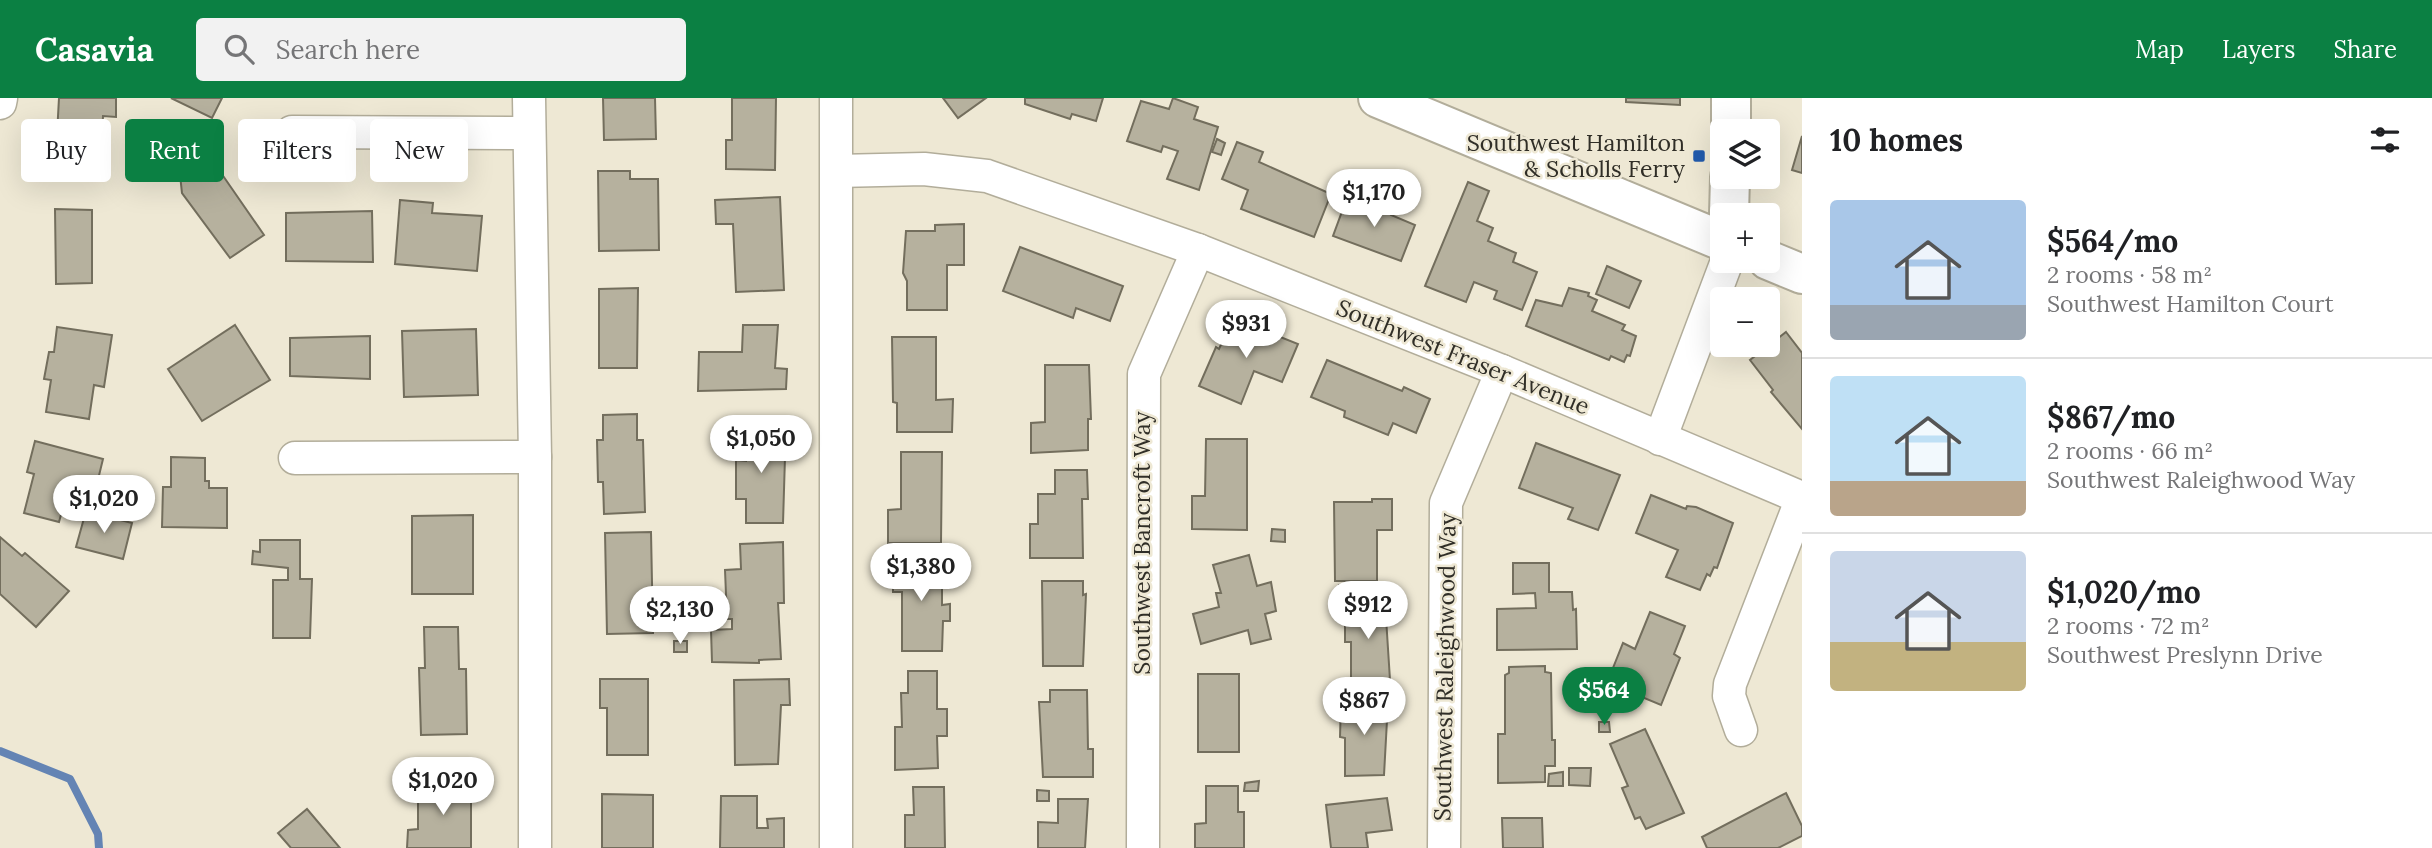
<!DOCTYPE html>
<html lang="en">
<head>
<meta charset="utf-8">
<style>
	:root { --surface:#fff; --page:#f2f2f2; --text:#202124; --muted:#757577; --line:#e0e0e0; --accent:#0b8043 }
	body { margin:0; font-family:Lora,serif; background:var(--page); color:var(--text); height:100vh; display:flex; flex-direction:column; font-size:26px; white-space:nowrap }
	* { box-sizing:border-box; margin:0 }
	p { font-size:23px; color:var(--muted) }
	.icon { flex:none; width:38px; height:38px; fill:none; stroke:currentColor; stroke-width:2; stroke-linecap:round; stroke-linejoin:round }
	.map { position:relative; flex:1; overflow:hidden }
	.panel { display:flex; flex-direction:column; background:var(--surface); width:630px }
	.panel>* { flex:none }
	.hud { position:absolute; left:21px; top:21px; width:665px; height:63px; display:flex; gap:14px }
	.controls { position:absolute; left:1710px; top:21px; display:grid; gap:14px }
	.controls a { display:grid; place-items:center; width:70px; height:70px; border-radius:7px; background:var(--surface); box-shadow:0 7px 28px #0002; font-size:35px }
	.price { position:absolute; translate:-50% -60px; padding:0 16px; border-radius:24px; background:#fff; color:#222; font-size:23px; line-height:46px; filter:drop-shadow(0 2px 4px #0008) }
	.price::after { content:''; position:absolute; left:50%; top:42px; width:21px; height:16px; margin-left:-10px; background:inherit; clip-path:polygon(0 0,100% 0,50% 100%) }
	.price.on { background:var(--accent); color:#fff }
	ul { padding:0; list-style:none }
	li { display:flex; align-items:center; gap:21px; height:175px; padding:0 28px }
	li+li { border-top:2px solid var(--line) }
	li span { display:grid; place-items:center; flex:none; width:196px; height:140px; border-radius:7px; color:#555 }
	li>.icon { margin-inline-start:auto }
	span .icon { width:84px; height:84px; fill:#fffc; stroke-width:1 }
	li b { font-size:30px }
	h2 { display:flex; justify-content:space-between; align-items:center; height:84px; padding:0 28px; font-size:30px }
	.tag { padding:0 24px; border-radius:7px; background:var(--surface); box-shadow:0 7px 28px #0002; font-size:24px; line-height:63px }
	.tag.on { background:var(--accent); color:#fff }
	header { display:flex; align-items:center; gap:42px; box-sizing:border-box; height:98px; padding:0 35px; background:var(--accent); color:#fff }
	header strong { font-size:33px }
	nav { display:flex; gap:38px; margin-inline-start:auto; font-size:24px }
	.search { width:490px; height:63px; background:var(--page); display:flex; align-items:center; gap:18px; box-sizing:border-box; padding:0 24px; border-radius:7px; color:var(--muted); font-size:26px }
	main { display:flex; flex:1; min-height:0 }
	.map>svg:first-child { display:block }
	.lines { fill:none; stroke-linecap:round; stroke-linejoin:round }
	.stream { stroke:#6484b4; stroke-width:8 }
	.building { fill:#b6b19e; stroke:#736e5d; stroke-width:2 }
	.street-casing { stroke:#b2ad9a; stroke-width:35 }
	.secondary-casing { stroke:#b2ad9a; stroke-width:42 }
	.primary-casing { stroke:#b2ad9a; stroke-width:42 }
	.street { stroke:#fff; stroke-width:32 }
	.secondary { stroke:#fff; stroke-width:38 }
	.primary { stroke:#fff; stroke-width:38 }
	.poi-dot { fill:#215aac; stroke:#eee8d4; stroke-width:2.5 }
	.labels { text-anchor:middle; stroke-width:5; stroke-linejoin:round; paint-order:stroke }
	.poi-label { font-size:23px; fill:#302e27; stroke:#eee8d4; text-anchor:end }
	.street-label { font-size:23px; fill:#302e27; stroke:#eee8d4 }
</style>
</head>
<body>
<header>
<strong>Casavia</strong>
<div class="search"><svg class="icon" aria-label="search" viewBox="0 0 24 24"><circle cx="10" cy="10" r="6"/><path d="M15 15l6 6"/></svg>Search here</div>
<nav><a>Map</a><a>Layers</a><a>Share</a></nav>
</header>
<main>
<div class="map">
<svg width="1802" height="750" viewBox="0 0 1802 750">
	<rect width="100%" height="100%" fill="#eee8d4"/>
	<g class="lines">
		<path class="stream" d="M 0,653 L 70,681 L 98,736 L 99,750"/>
	</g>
	<g class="building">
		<path d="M 59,0 L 116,0 L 116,19 L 103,18 L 102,41 L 91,41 L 90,74 L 55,73 Z"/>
		<path d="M 171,0 L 222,0 L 212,20 Z"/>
		<path d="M 603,0 L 655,0 L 656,41 L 604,42 Z"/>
		<path d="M 732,0 L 776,0 L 775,72 L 726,71 L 726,42 L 732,42 Z"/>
		<path d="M 943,0 L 986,0 L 958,20 Z"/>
		<path d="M 1025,0 L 1103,0 L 1096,23 L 1072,16 L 1070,21 L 1025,6 Z"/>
		<path d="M 1173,0 L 1198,9 L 1194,21 L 1218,29 L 1199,92 L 1167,81 L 1178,53 L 1163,48 L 1161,54 L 1127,43 L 1141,3 L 1169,11 Z"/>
		<path d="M 1626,0 L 1680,0 L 1680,7 L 1626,4 Z"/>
		<path d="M 1802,38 L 1802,75 L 1792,72 Z"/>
		<path d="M 1217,41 L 1225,45 L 1221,57 L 1212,54 Z"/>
		<path d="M 1237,44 L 1263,54 L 1259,64 L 1331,96 L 1314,139 L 1241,111 L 1248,92 L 1222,81 Z"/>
		<path d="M 216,45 L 219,72 L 264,137 L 230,160 L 182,95 L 177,49 Z"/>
		<path d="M 598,73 L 630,73 L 630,81 L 658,81 L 659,152 L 599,153 Z"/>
		<path d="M 1468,84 L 1489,93 L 1477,123 L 1493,130 L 1488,143 L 1516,155 L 1513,164 L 1537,174 L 1522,212 L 1494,201 L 1497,193 L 1474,184 L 1466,204 L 1425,188 Z"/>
		<path d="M 780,99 L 784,192 L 736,194 L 733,126 L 716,126 L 715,102 Z"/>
		<path d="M 1347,100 L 1387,112 L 1392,114 L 1391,117 L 1415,127 L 1401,163 L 1333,138 Z"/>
		<path d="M 400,102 L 433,105 L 432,115 L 482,118 L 477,173 L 395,166 Z"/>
		<path d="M 55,111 L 92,112 L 92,185 L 56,186 Z"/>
		<path d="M 372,113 L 373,164 L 286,163 L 286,115 Z"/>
		<path d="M 964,126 L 964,167 L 947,167 L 947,212 L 907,212 L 907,183 L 903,175 L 906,133 L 935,133 L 935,127 Z"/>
		<path d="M 1020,149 L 1123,188 L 1110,223 L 1076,210 L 1073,220 L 1003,193 Z"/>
		<path d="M 1607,168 L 1641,183 L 1629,210 L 1596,196 Z"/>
		<path d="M 638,190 L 637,270 L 599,270 L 599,191 Z"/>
		<path d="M 1569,190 L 1589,195 L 1588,198 L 1597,202 L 1592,213 L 1625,227 L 1622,232 L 1636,238 L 1630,258 L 1627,257 L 1624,264 L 1611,258 L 1609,262 L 1526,228 L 1536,202 L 1562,208 Z"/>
		<path d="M 1233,220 L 1298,246 L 1282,284 L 1254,273 L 1241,306 L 1199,288 L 1216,249 L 1219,251 Z"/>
		<path d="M 235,227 L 270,282 L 202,323 L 168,271 Z"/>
		<path d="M 743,227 L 778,227 L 775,270 L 787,271 L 786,291 L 698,293 L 699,254 L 742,254 Z"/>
		<path d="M 57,229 L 112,237 L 104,289 L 94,287 L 89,321 L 46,314 L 51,282 L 44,281 L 49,254 L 54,254 Z"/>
		<path d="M 476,231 L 478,297 L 404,299 L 402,233 Z"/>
		<path d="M 1786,234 L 1802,255 L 1802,331 L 1771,294 L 1773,292 L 1750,262 Z"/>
		<path d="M 370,238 L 370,281 L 290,278 L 290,240 Z"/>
		<path d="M 892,239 L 936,239 L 936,302 L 953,301 L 952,334 L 897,334 L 897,305 L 893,304 Z"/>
		<path d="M 1327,262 L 1402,293 L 1404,289 L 1430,301 L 1416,335 L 1393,325 L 1388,337 L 1344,319 L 1345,313 L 1311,299 Z"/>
		<path d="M 1045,267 L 1089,267 L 1091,321 L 1088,321 L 1088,352 L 1031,355 L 1031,325 L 1045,324 Z"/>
		<path d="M 637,316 L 637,342 L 643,342 L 645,414 L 604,416 L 603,384 L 598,384 L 597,342 L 603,342 L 603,317 Z"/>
		<path d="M 775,323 L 775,358 L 785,359 L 783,425 L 746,425 L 746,401 L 736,401 L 736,362 L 746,363 L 744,324 Z"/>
		<path d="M 1206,341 L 1247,341 L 1247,432 L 1192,431 L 1192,398 L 1205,398 Z"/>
		<path d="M 35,343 L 103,361 L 94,398 L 68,391 L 59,424 L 24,415 L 34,376 L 27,374 Z"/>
		<path d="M 1536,345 L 1620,377 L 1598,432 L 1568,421 L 1573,410 L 1519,390 Z"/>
		<path d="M 901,354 L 942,354 L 941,445 L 888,445 L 888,412 L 901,411 Z"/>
		<path d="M 171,359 L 205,360 L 205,383 L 209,383 L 209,390 L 227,390 L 227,430 L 162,429 L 163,389 L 171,389 Z"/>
		<path d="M 1055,372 L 1087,372 L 1088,401 L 1082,401 L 1083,460 L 1030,460 L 1030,426 L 1038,426 L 1038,396 L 1055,396 Z"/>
		<path d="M 1651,397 L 1686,411 L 1687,408 L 1696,409 L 1733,425 L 1717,470 L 1714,469 L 1710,478 L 1707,476 L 1700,492 L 1666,479 L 1678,452 L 1636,435 Z"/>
		<path d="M 1372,401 L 1392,401 L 1392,432 L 1377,432 L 1377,483 L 1335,483 L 1334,404 L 1372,404 Z"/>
		<path d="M 86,413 L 132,425 L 123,461 L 76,449 Z"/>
		<path d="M 473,417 L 473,496 L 412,496 L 412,418 Z"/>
		<path d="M 1272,431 L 1285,432 L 1285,444 L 1271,443 Z"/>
		<path d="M 651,434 L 653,535 L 607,536 L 605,435 Z"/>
		<path d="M 0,439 L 22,458 L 25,455 L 69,493 L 36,529 L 0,496 Z"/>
		<path d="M 260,442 L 300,442 L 300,481 L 312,481 L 310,540 L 273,540 L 273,482 L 288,482 L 288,470 L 252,466 L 253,453 L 260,454 Z"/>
		<path d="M 783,444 L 784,505 L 778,505 L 781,561 L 759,562 L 759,565 L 712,564 L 711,532 L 732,531 L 732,521 L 727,521 L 725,472 L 741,471 L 740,446 Z"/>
		<path d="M 1249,457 L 1257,488 L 1271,484 L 1276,513 L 1265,516 L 1271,541 L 1251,546 L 1248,532 L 1201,546 L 1193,516 L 1219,509 L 1216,495 L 1221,495 L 1213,467 Z"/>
		<path d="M 942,461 L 942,507 L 950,506 L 950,523 L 943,523 L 942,553 L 902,553 L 902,494 L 893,494 L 893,462 Z"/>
		<path d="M 1513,465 L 1549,465 L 1549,494 L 1572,494 L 1573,512 L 1576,511 L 1577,551 L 1497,552 L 1497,511 L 1536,510 L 1535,495 L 1513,496 Z"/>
		<path d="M 1042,483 L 1083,483 L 1083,497 L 1086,496 L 1083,568 L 1043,568 Z"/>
		<path d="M 1339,487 L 1350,487 L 1350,495 L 1340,495 Z"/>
		<path d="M 1345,504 L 1385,504 L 1390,582 L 1351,583 L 1351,544 L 1345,544 Z"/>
		<path d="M 1650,514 L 1685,528 L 1674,556 L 1680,560 L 1661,607 L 1620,590 L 1625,576 L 1613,570 L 1623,545 L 1635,551 Z"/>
		<path d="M 424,529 L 458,529 L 459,571 L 466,571 L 467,636 L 421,637 L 419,570 L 425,570 Z"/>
		<rect x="674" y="543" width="13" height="11"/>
		<path d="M 1545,568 L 1545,574 L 1551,575 L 1552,642 L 1555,642 L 1555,668 L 1545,668 L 1545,684 L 1498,685 L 1498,636 L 1505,636 L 1505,577 L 1509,575 L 1509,569 Z"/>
		<path d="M 908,573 L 937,573 L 937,611 L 947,611 L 947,638 L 937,638 L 938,670 L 895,672 L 895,629 L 902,629 L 901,595 L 908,595 Z"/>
		<rect x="1198" y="576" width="41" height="78"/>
		<path d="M 600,581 L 648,581 L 648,657 L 607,657 L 607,610 L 600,610 Z"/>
		<path d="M 789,581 L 790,607 L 781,607 L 778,666 L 735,667 L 734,582 Z"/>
		<path d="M 1050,592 L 1087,592 L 1088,651 L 1093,651 L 1093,679 L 1043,679 L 1039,604 L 1050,604 Z"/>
		<path d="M 1341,604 L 1388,604 L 1384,677 L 1345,678 L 1345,640 L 1340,639 Z"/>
		<path d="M 1599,624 L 1609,624 L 1610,634 L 1599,634 Z"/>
		<path d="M 1645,631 L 1684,715 L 1646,731 L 1640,719 L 1635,721 L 1622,690 L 1628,688 L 1610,646 Z"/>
		<path d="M 1569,670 L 1591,670 L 1590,688 L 1569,687 Z"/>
		<path d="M 1563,674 L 1563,688 L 1548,688 L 1549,676 Z"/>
		<path d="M 1259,683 L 1258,693 L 1244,693 L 1245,685 Z"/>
		<path d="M 471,684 L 471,750 L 407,750 L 408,732 L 418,731 L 418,685 Z"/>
		<path d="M 1206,688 L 1238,688 L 1238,714 L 1244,714 L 1244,750 L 1195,750 L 1195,726 L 1206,725 Z"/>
		<path d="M 913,689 L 944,689 L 945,750 L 905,750 L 905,717 L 914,717 Z"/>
		<path d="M 1037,692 L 1049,693 L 1049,703 L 1037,703 Z"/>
		<path d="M 1786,695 L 1802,728 L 1802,738 L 1778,750 L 1707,750 L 1702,739 Z"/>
		<path d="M 602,696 L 653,697 L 653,750 L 602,750 Z"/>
		<path d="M 721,698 L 757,698 L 757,730 L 768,730 L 767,721 L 784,720 L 784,750 L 720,750 Z"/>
		<path d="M 1387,700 L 1392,732 L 1366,735 L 1368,750 L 1331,750 L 1326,707 Z"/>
		<path d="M 1058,701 L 1088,701 L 1085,750 L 1038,750 L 1038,724 L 1058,725 Z"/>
		<path d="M 307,711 L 340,750 L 291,750 L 278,735 Z"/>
		<path d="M 1502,720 L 1542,720 L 1543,750 L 1503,750 Z"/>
	</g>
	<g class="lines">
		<defs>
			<g id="street">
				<path d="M 529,0 L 535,359 L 535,750"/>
				<path d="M 836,0 L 836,750"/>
				<path d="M 0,5 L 1,0"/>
				<path d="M 292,34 L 529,35"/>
				<path d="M 837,73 L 924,71 L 987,78 L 1198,152 L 1502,273 L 1802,400 L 1730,586 L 1729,598 L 1741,632"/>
				<path d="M 1660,341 L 1727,163"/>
				<path d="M 295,360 L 535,359"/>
				<path d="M 1143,750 L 1144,276 L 1198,152"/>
				<path d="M 1444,750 L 1446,405 L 1502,273"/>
			</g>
			<g id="secondary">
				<path d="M 1731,33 L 1731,0"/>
				<path d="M 1729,117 L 1730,79"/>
			</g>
			<g id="primary">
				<path d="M 1378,0 L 1722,143"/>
				<path d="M 1768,162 L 1802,176"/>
			</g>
		</defs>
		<use href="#street" class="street-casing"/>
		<use href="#secondary" class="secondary-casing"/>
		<use href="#primary" class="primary-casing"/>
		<use href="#street" class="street"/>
		<use href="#secondary" class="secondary"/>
		<use href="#primary" class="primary"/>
	</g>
	<rect class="poi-dot" x="1692" y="51" width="14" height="14" rx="3.5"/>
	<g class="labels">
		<g class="poi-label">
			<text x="1685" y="53">Southwest Hamilton<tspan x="1685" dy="26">&amp; Scholls Ferry</tspan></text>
		</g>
		<g class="street-label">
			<text transform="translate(1463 259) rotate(22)" y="8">Southwest Fraser Avenue</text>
			<text transform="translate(1142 445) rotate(-90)" y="8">Southwest Bancroft Way</text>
			<text transform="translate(1445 569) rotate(-89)" y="8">Southwest Raleighwood Way</text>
		</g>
	</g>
</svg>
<div class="controls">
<a><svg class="icon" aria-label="layers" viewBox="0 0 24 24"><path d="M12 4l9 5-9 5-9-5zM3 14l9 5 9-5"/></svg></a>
<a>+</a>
<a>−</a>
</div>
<b class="price" style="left:1374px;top:131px">$1,170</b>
<b class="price" style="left:1246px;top:262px">$931</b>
<b class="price" style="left:761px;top:377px">$1,050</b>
<b class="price" style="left:104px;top:437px">$1,020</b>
<b class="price" style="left:921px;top:505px">$1,380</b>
<b class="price" style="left:1368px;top:543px">$912</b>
<b class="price" style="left:680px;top:548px">$2,130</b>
<b class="price on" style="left:1604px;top:629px">$564</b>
<b class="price" style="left:1364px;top:639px">$867</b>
<b class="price" style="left:443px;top:719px">$1,020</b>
<div class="hud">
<a class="tag">Buy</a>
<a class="tag on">Rent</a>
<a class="tag">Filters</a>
<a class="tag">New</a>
</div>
</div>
<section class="panel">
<h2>10 homes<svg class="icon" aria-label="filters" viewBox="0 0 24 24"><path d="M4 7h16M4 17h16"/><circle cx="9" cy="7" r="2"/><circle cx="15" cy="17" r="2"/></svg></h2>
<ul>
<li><span style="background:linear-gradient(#a9c7e8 75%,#9aa5b1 0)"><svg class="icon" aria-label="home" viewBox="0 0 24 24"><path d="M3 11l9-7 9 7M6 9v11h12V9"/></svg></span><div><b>$564/mo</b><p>2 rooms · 58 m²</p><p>Southwest Hamilton Court</p></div></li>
<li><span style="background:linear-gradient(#bfe0f5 75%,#b9a48a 0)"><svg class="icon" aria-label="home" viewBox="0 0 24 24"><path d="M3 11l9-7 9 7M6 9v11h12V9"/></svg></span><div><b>$867/mo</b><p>2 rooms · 66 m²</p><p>Southwest Raleighwood Way</p></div></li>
<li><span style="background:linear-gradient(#c9d6e8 65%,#c2b280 0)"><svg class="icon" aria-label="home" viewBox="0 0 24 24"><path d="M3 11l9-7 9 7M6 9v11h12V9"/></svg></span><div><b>$1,020/mo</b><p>2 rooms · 72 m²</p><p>Southwest Preslynn Drive</p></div></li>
</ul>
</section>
</main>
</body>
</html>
